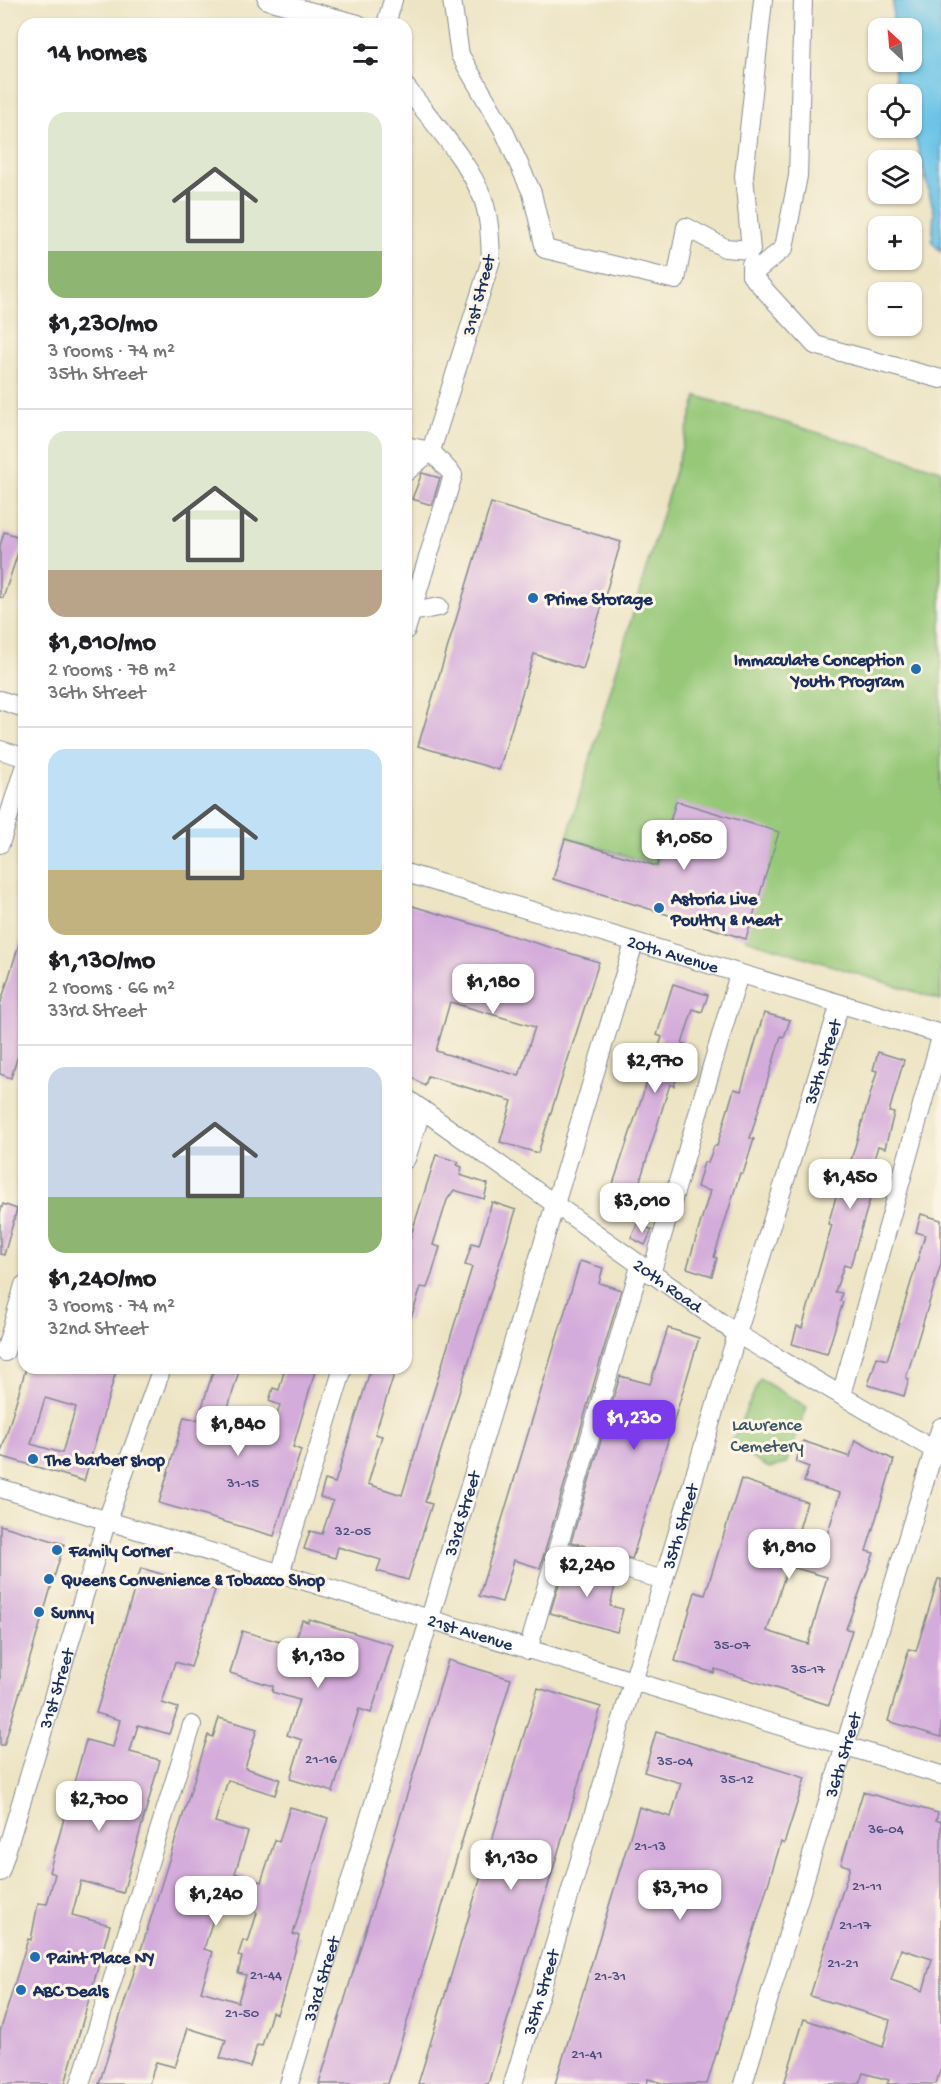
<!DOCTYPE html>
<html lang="en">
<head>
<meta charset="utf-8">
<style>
	:root { --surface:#fff; --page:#f6f6f6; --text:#202124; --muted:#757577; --line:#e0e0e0; --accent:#7c3aed }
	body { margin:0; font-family:"Gochi Hand",sans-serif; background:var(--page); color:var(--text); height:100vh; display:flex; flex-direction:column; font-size:22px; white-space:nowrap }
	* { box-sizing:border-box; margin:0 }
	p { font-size:20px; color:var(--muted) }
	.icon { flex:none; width:33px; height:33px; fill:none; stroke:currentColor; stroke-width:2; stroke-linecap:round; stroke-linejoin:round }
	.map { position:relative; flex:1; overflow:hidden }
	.panel { position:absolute; left:18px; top:18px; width:394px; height:1356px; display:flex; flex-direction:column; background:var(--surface); border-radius:18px; box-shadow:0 2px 4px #0004 }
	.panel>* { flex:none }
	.needle { width:39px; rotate:334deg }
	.fabs { position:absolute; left:868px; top:18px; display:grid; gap:12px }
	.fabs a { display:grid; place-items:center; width:54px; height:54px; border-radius:12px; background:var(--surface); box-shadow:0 2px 4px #0004; font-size:30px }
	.price { position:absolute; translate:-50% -51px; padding:0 14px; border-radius:12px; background:#fff; color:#222; font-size:20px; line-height:39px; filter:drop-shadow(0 2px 3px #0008) }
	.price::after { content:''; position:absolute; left:50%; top:36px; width:18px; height:14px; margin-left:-9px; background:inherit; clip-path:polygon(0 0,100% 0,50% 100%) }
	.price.selected { background:var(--accent); color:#fff }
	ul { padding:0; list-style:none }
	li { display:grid; align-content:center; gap:12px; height:318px; padding:0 30px }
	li+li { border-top:2px solid var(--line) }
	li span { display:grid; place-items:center; height:186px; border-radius:18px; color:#555 }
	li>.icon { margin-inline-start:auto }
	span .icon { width:108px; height:108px; fill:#fffc; stroke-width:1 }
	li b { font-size:26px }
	h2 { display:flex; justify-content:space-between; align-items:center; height:72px; padding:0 30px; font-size:26px }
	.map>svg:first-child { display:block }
	.green { fill:#96c878; stroke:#587c6b; stroke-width:1.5 }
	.water { fill:#69c3e7; stroke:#4279a2; stroke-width:1.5 }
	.building { fill:#d4acdb; fill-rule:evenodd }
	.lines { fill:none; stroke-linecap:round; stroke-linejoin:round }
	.minor-casing { stroke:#848a91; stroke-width:20 }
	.minor { stroke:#fff; stroke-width:18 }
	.poi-dot { fill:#1f6fb2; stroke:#fcf5e5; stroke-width:2 }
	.labels { text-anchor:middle; stroke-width:6; stroke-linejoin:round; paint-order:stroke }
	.number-label { font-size:15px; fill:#494e7d }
	.street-label { font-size:18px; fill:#1b2f5e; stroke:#fcf5e5 }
	.poi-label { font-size:18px; font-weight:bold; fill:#1b2f5e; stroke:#fcf5e5; text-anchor:start }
	.park-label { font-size:18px; fill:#3a5564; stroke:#fcf5e5 }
</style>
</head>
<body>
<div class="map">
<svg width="941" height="2084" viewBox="0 0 941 2084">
	<rect width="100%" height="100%" fill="#fcf5e5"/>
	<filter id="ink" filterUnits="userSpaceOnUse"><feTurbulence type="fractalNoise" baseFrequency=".0167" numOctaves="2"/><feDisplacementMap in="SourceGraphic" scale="12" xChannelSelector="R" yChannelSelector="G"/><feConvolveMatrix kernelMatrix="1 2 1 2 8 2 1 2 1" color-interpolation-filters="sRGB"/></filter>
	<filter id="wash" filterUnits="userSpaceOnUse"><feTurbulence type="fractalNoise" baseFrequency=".008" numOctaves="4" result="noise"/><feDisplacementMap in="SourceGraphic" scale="24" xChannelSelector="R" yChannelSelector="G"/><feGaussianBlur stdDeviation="1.35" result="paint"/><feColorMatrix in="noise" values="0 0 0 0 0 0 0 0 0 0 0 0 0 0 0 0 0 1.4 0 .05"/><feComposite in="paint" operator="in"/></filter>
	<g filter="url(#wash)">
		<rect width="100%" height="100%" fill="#ede4c4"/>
		<g class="green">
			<path d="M 697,396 L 941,470 L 941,1000 L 746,939 L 676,802 L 657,865 L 567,838 Z"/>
			<path d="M 760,1379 L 807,1407 L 786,1464 L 769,1468 L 730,1446 Z"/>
		</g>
		<path class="water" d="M 893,0 L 941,0 L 941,252 L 932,242 L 934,212 L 916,140 L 902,128 L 912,128 L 912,94 L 896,94 L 894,62 L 912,62 L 912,28 L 893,28 Z"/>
		<g id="blocks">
			<g class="building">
				<path d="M 422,473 L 440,478 L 432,505 L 412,499 Z"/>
				<path d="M 491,503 L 621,542 L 583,669 L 534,654 L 499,770 L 418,746 Z"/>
				<path d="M 4,532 L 23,538 L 3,598 L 0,597 L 0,546 Z"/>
				<path d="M 676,801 L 779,832 L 746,939 L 553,879 L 565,839 L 657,866 Z"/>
				<path d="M 406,904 L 599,962 L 538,1153 L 500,1142 L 512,1101 L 428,1076 L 425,1086 L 406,1073 ZM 450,1002 L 535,1027 L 519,1076 L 436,1051 Z"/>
				<path d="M 21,938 L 24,939 L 24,1036 L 11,1078 L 0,1074 L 0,1005 Z"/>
				<path d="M 673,984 L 708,995 L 702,1012 L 693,1009 L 682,1044 L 688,1045 L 674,1086 L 670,1084 L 630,1213 L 606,1205 L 662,1037 L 657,1035 Z"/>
				<path d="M 764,1013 L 790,1020 L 784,1037 L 781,1036 L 750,1138 L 754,1139 L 743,1174 L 740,1173 L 714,1257 L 717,1258 L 712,1276 L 687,1268 L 710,1191 L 697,1187 L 704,1162 L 708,1163 L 714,1146 L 717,1146 L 734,1089 L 741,1091 Z"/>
				<path d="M 878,1052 L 904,1060 L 889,1112 L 894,1113 L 885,1148 L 878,1146 L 868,1180 L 875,1182 L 850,1267 L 844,1265 L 835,1292 L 842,1293 L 840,1301 L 843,1302 L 827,1354 L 792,1344 L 797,1326 L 802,1328 L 832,1225 L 828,1224 L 838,1190 L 842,1191 L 877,1071 L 873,1070 Z"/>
				<path d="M 436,1155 L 459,1162 L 457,1165 L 462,1167 L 460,1175 L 488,1184 L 484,1199 L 454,1190 L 447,1200 L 433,1245 L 440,1247 L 432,1274 L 427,1288 L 421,1287 L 410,1321 L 406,1321 L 406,1251 Z"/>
				<path d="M 492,1202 L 516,1210 L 425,1502 L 432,1504 L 408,1580 L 377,1571 L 381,1560 L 338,1547 L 335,1558 L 304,1549 L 310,1531 L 322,1534 L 333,1501 L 320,1497 L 325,1480 L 335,1483 L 371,1368 L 396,1368 L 375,1434 L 382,1436 L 368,1484 L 402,1495 L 472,1267 L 465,1265 L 472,1243 L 479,1245 Z"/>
				<path d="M 3,1204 L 17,1209 L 4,1255 L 0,1254 L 0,1213 Z"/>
				<path d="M 921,1214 L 941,1220 L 941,1264 L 906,1378 L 909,1379 L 904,1396 L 868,1385 L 877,1357 L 887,1360 L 895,1336 L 925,1235 L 916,1232 Z"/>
				<path d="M 638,1223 L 652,1230 L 645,1245 L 631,1238 Z"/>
				<path d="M 580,1261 L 603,1268 L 599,1283 L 621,1290 L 540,1568 L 514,1560 L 502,1602 L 479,1596 Z"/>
				<path d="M 668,1328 L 699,1338 L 632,1559 L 571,1542 L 620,1376 L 650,1384 Z"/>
				<path d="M 26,1368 L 117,1368 L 84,1481 L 0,1456 ZM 45,1398 L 76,1407 L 62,1453 L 31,1444 Z"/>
				<path d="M 214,1368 L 240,1368 L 222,1428 L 270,1440 L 280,1405 L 269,1401 L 273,1388 L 279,1390 L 285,1368 L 316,1368 L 293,1447 L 301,1450 L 274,1536 L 159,1503 L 184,1417 L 198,1420 Z"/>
				<path d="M 855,1440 L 894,1460 L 866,1551 L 874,1553 L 846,1629 L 852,1630 L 829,1705 L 715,1669 L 714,1673 L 675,1661 L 695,1592 L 705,1595 L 741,1479 L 807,1502 L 793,1550 L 820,1558 L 840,1493 L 804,1482 L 809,1467 L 796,1462 L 803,1441 L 850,1457 ZM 788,1566 L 827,1577 L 808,1644 L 767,1631 Z"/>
				<path d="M 0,1525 L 64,1544 L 4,1745 L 0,1745 Z"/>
				<path d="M 565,1564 L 617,1578 L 610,1606 L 623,1609 L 617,1632 L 550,1613 Z"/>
				<path d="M 141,1568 L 215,1590 L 191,1667 L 175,1662 L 162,1703 L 178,1708 L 169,1734 L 138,1725 L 130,1752 L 160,1760 L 123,1893 L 81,1881 L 72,1915 L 110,1925 L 65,2084 L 0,2084 L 0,2032 L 28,1939 L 31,1940 L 38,1903 L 47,1904 L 55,1874 L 49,1872 L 86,1740 L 113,1747 L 120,1720 L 96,1713 Z"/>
				<path d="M 938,1579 L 941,1579 L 941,1737 L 888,1721 L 909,1649 L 916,1651 Z"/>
				<path d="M 309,1619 L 393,1645 L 371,1713 L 359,1709 L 333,1792 L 290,1779 L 302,1740 L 287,1735 L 299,1700 L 272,1692 L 273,1686 L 230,1673 L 242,1631 L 294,1646 L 302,1620 L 308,1622 Z"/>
				<path d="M 448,1660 L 511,1679 L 436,1927 L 388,2084 L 319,2084 Z"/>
				<path d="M 538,1688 L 601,1707 L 551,1876 L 488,2084 L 418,2084 Z"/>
				<path d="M 219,1718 L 257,1729 L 245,1768 L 280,1779 L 275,1795 L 228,1780 L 215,1822 L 248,1832 L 235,1873 L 261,1882 L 275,1840 L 279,1842 L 290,1807 L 328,1818 L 293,1934 L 299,1936 L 285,1991 L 277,2014 L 272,2012 L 262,2046 L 257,2045 L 250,2067 L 220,2058 L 226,2040 L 188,2028 L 175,2067 L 156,2062 L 149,2084 L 99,2084 L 208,1735 L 213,1737 ZM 234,1893 L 257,1913 L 248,1942 L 243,1940 L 238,1956 L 242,1957 L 238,1973 L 246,1975 L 238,2002 L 201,1991 L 213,1952 L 204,1949 L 217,1906 L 228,1910 Z"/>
				<path d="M 656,1732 L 805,1778 L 784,1844 L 781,1842 L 707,2084 L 666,2084 L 648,2079 L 647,2084 L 555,2084 L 639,1807 L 671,1817 L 681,1783 L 644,1772 Z"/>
				<path d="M 863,1792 L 938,1813 L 936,1820 L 941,1822 L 941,2067 L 936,2084 L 887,2084 L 889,2080 L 863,2073 L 859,2084 L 784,2084 L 804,2019 L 883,2047 L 890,2020 L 810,1996 L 850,1867 L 841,1864 ZM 901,1949 L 932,1959 L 923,1991 L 891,1980 Z"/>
			</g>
		</g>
	</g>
	<g filter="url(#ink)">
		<use href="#blocks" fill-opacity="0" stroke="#848a91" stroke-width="1.5"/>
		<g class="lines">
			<defs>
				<g id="minor">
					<path d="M 267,0 L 358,24"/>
					<path d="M 452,0 L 460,55 L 503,129 L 532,193 L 545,249 L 676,280 L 686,227 L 725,248 L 751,250 L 744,176 L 763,0"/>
					<path d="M 386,24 L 393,0"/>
					<path d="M 406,87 C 430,119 470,163 483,199 C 490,219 490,239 491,260 L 431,451 L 406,472"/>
					<path d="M 751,264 L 751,275 L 815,345 L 941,379"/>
					<path d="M 751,275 L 784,248 L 798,176 L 803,0"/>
					<path d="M 406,446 L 431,451"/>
					<path d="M 406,613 L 439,607"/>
					<path d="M 406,630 L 453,475 L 431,451"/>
					<path d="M 0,700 L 24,708"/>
					<path d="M 0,750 L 24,757"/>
					<path d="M 0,844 L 24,768"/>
					<path id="s1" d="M 406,873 L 941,1034"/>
					<path id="s2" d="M 406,1098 L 737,1334 L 941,1454"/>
					<path d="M 406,1159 L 422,1109"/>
					<path d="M 651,1274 L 739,974"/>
					<path d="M 5,1352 L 24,1285"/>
					<path d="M 841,1395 L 941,1037"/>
					<path id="s3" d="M 0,1488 L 941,1775"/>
					<path d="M 558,1550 L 664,1580"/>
					<path d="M 280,1574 L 343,1368"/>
					<path d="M 528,1650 L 640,1266"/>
					<path id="s4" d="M 0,1872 L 107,1520 L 162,1368"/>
					<path d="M 80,2084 L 192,1725"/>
					<path id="s5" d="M 289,2084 L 634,943"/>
					<path id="s6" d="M 513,2084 L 737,1334 L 840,1004"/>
					<path id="s7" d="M 743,2084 L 941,1427"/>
				</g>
			</defs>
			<use href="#minor" class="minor-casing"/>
			<use href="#minor" class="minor"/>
		</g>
	</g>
	<g class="poi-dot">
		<circle cx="533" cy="598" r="6"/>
		<circle cx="916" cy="669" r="6"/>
		<circle cx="659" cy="908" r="6"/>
		<circle cx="33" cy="1459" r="6"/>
		<circle cx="57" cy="1550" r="6"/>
		<circle cx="49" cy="1579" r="6"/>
		<circle cx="39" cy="1612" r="6"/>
		<circle cx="35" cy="1957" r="6"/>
		<circle cx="21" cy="1990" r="6"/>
	</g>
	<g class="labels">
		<g class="number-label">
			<text x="243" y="1487">31-15</text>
			<text x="353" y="1535">32-05</text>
			<text x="732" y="1649">35-07</text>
			<text x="808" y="1673">35-17</text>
			<text x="321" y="1763">21-16</text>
			<text x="675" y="1765">35-04</text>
			<text x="737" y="1783">35-12</text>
			<text x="886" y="1833">36-04</text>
			<text x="650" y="1850">21-13</text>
			<text x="867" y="1890">21-11</text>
			<text x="855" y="1929">21-17</text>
			<text x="843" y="1967">21-21</text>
			<text x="266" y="1979">21-44</text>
			<text x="610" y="1980">21-31</text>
			<text x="242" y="2017">21-50</text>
			<text x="587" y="2058">21-41</text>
		</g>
		<g class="street-label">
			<text transform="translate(478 295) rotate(-75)" y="6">31st Street</text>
			<text dy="6" stroke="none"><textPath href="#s1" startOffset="279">20th Avenue</textPath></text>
			<text dy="6" stroke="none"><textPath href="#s6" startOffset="1068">35th Street</textPath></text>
			<text dy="6" stroke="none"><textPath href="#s2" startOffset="322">20th Road</textPath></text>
			<text dy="6" stroke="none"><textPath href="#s5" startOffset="596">33rd Street</textPath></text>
			<text dy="6" stroke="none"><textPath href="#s6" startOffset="582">35th Street</textPath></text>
			<text dy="6" stroke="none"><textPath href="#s3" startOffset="492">21st Avenue</textPath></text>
			<text dy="6" stroke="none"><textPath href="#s4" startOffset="192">31st Street</textPath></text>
			<text dy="6" stroke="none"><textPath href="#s7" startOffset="344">36th Street</textPath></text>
			<text dy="6" stroke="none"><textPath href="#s5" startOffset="110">33rd Street</textPath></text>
			<text dy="6" stroke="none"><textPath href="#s6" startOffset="96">35th Street</textPath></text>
		</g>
		<g class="poi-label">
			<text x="545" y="604">Prime Storage</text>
			<text x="904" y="665" text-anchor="end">Immaculate Conception<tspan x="904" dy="21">Youth Program</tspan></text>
			<text x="671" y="904">Astoria Live<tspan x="671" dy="21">Poultry &amp; Meat</tspan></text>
			<text x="45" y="1465">The barber shop</text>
			<text x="69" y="1556">Family Corner</text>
			<text x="61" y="1585">Queens Convenience &amp; Tobacco Shop</text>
			<text x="51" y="1618">Sunny</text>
			<text x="47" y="1963">Paint Place NY</text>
			<text x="33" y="1996">ABC Deals</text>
		</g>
		<g class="park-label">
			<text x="767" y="1430">Lawrence<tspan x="767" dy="21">Cemetery</tspan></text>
		</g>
	</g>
</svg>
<div class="fabs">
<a><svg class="needle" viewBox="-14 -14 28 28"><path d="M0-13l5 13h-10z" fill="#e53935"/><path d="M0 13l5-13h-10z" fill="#757577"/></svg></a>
<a><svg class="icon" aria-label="locate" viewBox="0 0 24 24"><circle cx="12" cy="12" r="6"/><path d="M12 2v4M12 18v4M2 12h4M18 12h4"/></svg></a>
<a><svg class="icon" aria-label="layers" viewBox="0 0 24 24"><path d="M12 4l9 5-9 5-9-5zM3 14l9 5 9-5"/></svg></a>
<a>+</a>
<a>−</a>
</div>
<b class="price" style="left:684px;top:871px">$1,050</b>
<b class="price" style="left:493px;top:1015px">$1,180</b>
<b class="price" style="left:655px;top:1094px">$2,970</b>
<b class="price" style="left:850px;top:1210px">$1,450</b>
<b class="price" style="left:642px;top:1234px">$3,010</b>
<b class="price selected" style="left:634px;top:1451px">$1,230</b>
<b class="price" style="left:238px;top:1457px">$1,840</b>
<b class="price" style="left:789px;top:1580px">$1,810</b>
<b class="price" style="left:587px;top:1598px">$2,240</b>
<b class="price" style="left:318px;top:1689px">$1,130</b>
<b class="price" style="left:99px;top:1832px">$2,700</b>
<b class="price" style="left:511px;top:1891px">$1,130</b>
<b class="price" style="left:680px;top:1921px">$3,710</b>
<b class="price" style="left:216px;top:1927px">$1,240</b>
<section class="panel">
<h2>14 homes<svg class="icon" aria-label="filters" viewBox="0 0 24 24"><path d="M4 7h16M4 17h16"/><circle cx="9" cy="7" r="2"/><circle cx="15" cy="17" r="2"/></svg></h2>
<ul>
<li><span style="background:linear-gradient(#dfe7d0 75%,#8fb573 0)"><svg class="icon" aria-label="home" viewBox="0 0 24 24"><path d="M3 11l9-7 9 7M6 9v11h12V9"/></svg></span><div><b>$1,230/mo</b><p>3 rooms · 74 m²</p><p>35th Street</p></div></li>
<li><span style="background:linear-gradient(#dfe7d0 75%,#b9a48a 0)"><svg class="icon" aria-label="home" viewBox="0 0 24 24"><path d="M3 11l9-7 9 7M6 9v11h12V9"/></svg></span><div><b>$1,810/mo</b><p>2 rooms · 78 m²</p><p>36th Street</p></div></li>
<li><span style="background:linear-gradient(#bfe0f5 65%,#c2b280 0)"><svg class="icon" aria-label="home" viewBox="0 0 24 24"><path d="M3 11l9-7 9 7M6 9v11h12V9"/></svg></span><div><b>$1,130/mo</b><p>2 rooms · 66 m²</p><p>33rd Street</p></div></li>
<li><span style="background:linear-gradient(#c9d6e8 70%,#8fb573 0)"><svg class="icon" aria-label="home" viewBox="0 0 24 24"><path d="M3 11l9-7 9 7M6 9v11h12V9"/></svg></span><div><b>$1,240/mo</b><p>3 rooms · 74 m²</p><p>32nd Street</p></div></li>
</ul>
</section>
</div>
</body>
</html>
